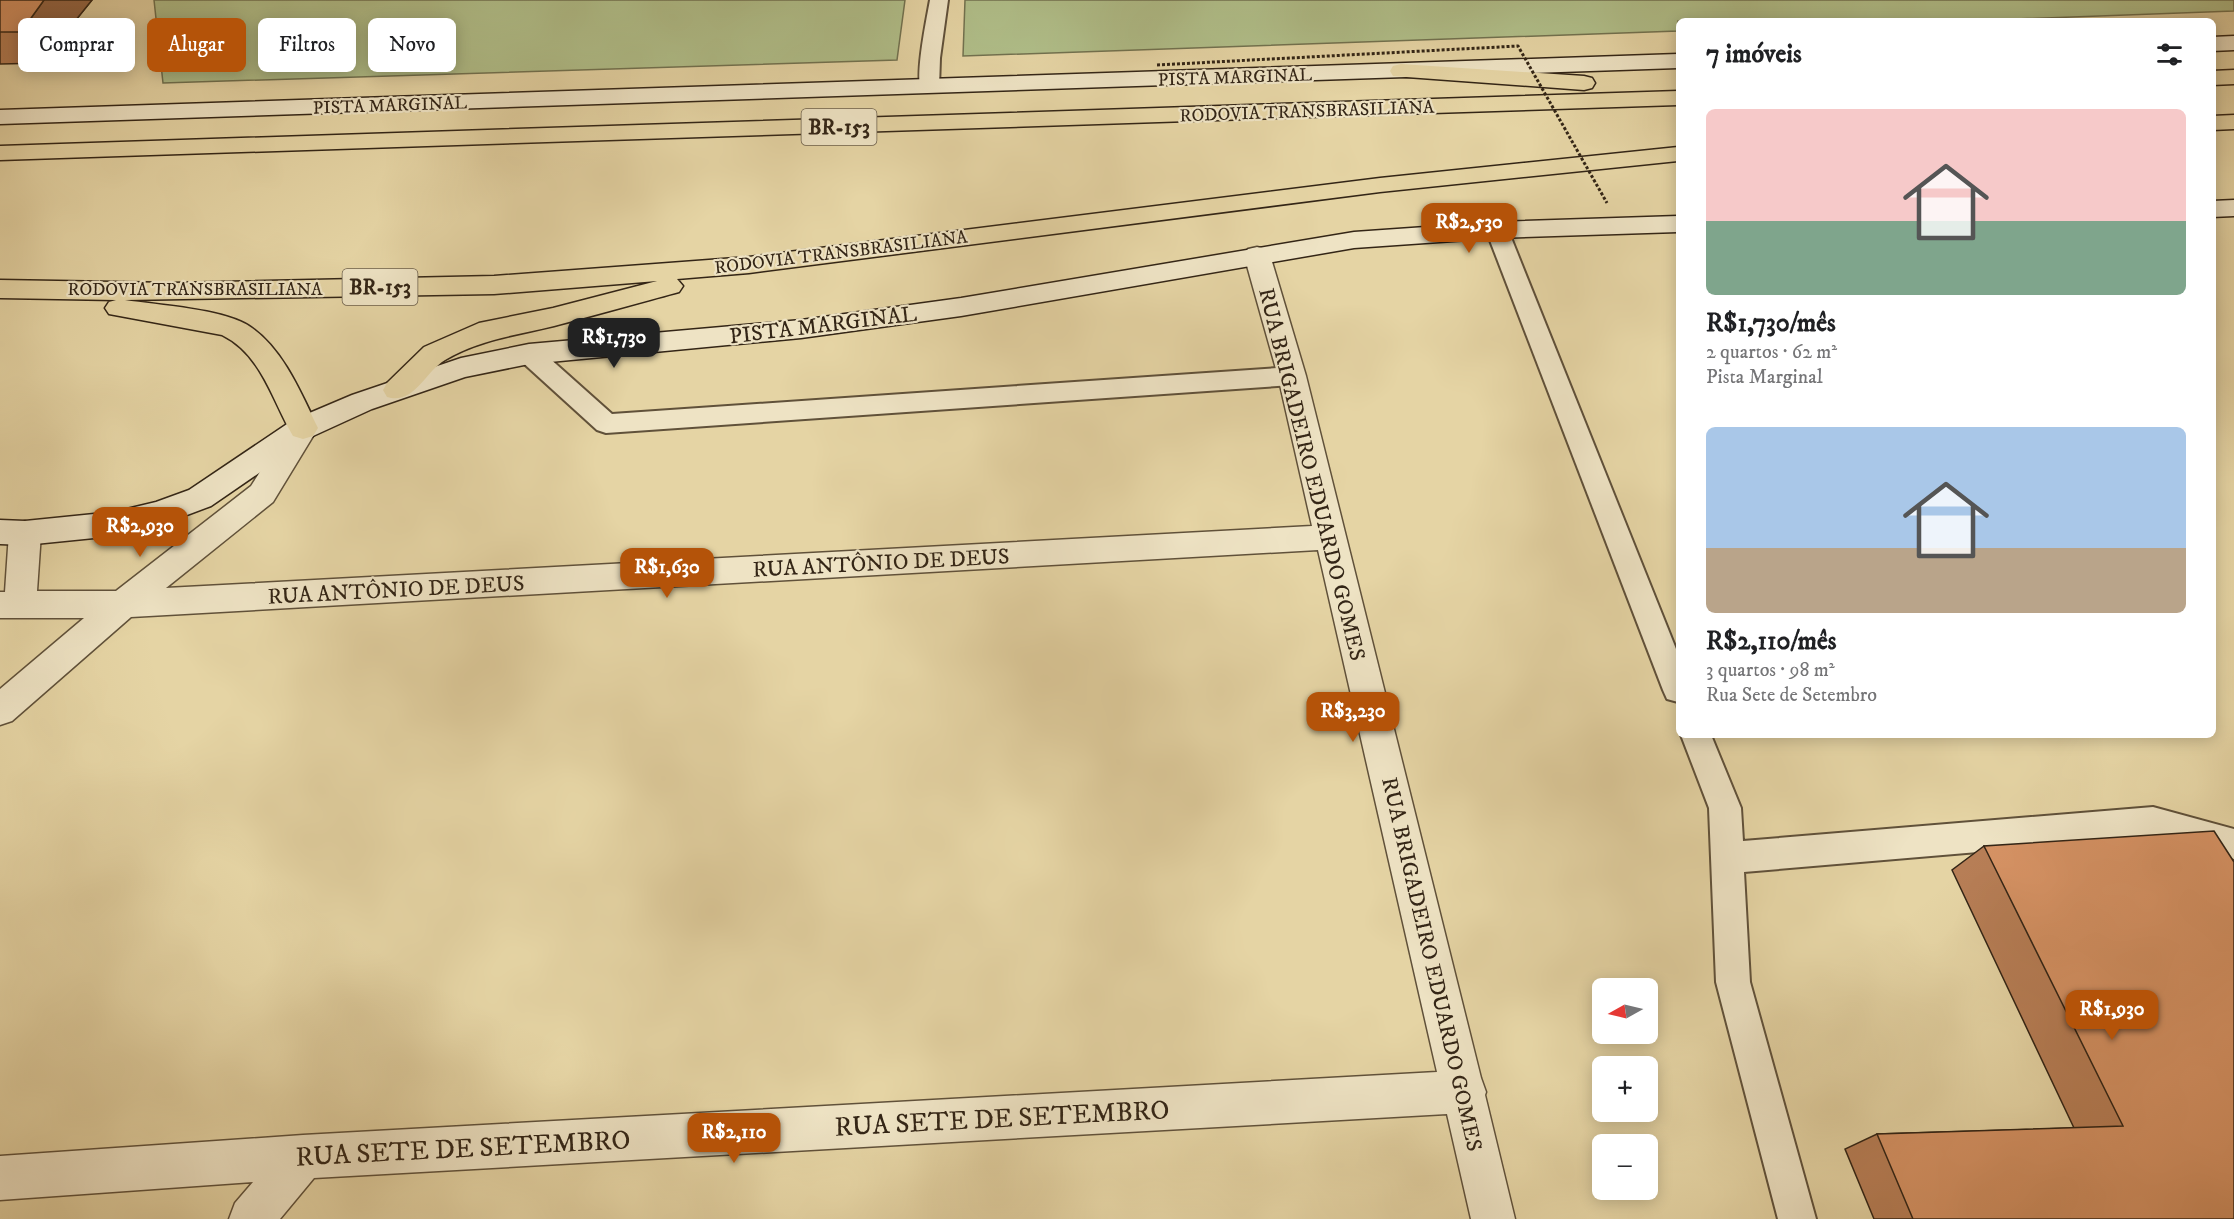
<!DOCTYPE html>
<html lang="pt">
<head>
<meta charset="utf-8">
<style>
	:root { --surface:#fff; --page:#f6f6f6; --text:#202124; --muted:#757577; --accent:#b45309 }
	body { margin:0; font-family:"IM FELL DW Pica",serif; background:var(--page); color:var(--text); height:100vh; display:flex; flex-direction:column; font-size:22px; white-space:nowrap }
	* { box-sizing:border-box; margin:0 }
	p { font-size:20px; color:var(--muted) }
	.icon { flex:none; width:33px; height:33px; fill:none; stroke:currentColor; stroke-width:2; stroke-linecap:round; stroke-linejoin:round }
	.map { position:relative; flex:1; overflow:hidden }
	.panel { position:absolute; left:1676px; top:18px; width:540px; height:720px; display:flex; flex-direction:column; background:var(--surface); border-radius:9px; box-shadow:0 3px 15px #0003 }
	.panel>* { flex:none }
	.banner { position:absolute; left:18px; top:18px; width:570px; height:54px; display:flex; gap:12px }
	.needle { width:39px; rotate:262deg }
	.fabs { position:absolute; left:1592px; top:978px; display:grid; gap:12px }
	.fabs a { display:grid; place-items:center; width:66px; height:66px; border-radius:9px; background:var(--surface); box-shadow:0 3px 15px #0003; font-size:30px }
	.price { position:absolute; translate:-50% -51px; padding:0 14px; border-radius:12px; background:var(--accent); color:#fff; font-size:20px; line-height:39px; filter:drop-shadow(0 2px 3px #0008) }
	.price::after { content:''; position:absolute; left:50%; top:36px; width:18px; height:14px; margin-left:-9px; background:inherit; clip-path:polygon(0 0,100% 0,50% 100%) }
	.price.active { background:#222; color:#fff }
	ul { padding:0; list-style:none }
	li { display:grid; align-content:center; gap:12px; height:318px; padding:0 30px }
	li span { display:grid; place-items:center; height:186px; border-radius:9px; color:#555 }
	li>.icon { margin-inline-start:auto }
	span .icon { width:108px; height:108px; fill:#fffc; stroke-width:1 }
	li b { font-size:26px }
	h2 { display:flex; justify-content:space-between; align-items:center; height:72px; padding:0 30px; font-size:26px }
	.pill { padding:0 21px; border-radius:9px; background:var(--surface); box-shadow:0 3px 15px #0003; font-size:21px; line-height:54px }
	.pill.active { background:var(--accent); color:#fff }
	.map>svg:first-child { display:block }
	.green { fill:#b0be89; stroke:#727250; stroke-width:1.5 }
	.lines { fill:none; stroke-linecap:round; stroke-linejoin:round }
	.service-casing { stroke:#60513a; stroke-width:4 }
	.minor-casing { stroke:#60513a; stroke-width:3 }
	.secondary-casing { stroke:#332516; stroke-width:3 }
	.motorway-casing { stroke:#332516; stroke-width:3 }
	.service { fill:#eee3c4; fill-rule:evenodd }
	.minor { fill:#eee3c4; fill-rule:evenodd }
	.secondary { fill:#eee3c4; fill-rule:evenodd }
	.motorway { fill:#e5d4a4; fill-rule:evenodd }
	.path-bridge { stroke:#332516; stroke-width:3; stroke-dasharray:3 2; stroke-linecap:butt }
	.wall { fill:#b77e56; stroke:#332516; stroke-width:1.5 }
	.shaded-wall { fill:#956646; stroke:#332516; stroke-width:1.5 }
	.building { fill:#d59264; stroke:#332516; stroke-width:1.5 }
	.labels { text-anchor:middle; stroke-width:4.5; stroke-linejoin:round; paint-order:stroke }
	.far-street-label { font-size:18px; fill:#332516; stroke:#eee3c4 }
	.shield { fill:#eee3c4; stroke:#6b5e4a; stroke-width:1.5 }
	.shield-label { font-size:21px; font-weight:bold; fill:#332516 }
	.street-label { font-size:22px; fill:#332516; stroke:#eee3c4 }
	.near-street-label { font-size:27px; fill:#332516; stroke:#eee3c4 }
</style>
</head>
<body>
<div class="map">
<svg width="2234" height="1219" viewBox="0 0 2234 1219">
	<rect width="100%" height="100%" fill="#e5d4a4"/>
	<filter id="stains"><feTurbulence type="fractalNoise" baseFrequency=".00333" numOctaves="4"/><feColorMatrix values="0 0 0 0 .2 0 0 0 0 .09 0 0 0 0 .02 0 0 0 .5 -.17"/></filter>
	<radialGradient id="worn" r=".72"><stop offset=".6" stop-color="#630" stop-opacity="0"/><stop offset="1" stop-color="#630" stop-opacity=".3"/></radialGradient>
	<g class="green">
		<path d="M 154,0 L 905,0 L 897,60 L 163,83 Z"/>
		<path d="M 965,0 L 2234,0 L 2234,11 L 1962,21 L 1678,21 L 1678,31 L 963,56 Z"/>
	</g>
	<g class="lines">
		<defs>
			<g id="service">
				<path d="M 930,0 L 948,0 L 940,58 L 939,87 L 936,91 L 922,91 C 914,79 927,17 930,0 Z"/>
				<path d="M 1497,223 L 1505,225 L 1508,230 L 1678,654 L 1678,702 L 1667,699 L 1663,690 L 1486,230 L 1489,225 Z"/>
				<path d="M 529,346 L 538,348 L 612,414 L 1292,367 L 1301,370 L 1304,376 L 1301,382 L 1292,385 L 606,433 L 597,430 L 520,360 L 517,354 L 520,348 Z"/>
				<path d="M 1681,735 L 1711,735 L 1741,808 L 1743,841 L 2153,807 L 2234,829 L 2234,859 L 2153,837 L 1744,872 L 1750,982 L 1816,1219 L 1778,1219 L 1716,982 L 1709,808 Z"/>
			</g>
			<path id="minor" d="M 1257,247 L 1266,249 L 1270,255 L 1306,376 L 1481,1078 L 1486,1092 L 1485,1095 L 1515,1219 L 1471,1219 L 1447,1114 L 314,1178 L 280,1219 L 229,1219 L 235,1203 L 253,1182 L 0,1200 L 0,1156 L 303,1135 L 1437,1072 L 1318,550 L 131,617 L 12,721 L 0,725 L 0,689 L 84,618 L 0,618 L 0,592 L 5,592 L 9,533 L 14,524 L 25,521 L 36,524 L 41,533 L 37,591 L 116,591 L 251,486 L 293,420 L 303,417 L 313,420 L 318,428 L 273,502 L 166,588 L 1312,526 L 1278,376 L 1244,255 L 1248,249 Z"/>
			<g id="secondary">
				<path d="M 2234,36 L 2234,50 L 2212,51 L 2212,37 Z"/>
				<path d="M 1678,54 L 1678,68 L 0,124 L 0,110 Z"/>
				<path d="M 2234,200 L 2234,216 L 2212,217 L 2212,201 Z"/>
				<path d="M 1678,216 L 1678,232 L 1497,238 L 1354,248 L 961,316 L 801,338 L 529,364 L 465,377 L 372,409 L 313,436 L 211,506 L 171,521 L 114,536 L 25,545 L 0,544 L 0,520 L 25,521 L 114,512 L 156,502 L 189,490 L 293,420 L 352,395 L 461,358 L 529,344 L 801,320 L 961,298 L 1354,232 L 1497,222 Z"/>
			</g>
			<g id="motorway">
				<path d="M 1401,64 L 1584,76 L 1592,78 L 1595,83 L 1592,88 L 1584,90 L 1393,76 L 1390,71 L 1393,66 Z"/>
				<path d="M 2234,70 L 2234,84 L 2212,85 L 2212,71 Z"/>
				<path d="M 1678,91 L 1678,105 L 0,160 L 0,146 Z"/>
				<path d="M 2234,115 L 2234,129 L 2212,130 L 2212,116 Z"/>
				<path d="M 1678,147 L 1678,161 L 1380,192 L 749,273 L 677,279 L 683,286 L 679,292 C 638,303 596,315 554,326 C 517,335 478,340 445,360 C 424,373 414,405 387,397 L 383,390 L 387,383 L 424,347 L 479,323 L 553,308 L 657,281 L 494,294 L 125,300 C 157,305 227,309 252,328 C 284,351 301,393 318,428 L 313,436 L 303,439 L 293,436 C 272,400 262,355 222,335 L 109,314 L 105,308 L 109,302 L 116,300 L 0,298 L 0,280 L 172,283 L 494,276 L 749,257 L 1380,178 Z"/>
			</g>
		</defs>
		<use href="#service" class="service-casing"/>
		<use href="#minor" class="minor-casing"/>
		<use href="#secondary" class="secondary-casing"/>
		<use href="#motorway" class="motorway-casing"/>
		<use href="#service" class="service"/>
		<use href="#minor" class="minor"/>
		<use href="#secondary" class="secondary"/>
		<use href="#motorway" class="motorway"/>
		<path class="path-bridge" d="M 1157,65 L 1518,46 L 1607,203"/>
	</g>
	<g class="wall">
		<path d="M 0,0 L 92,0 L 67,31 L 45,63 L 0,64 Z"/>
		<path d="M 1984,846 L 2234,1219 L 1874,1219 L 1845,1149 L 1877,1134 L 2074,1128 L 1952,870 Z"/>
	</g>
	<path class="shaded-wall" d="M 44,0 L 92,0 L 67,31 L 45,63 L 21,32 Z"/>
	<g class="building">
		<path d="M 0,0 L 44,0 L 21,32 L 0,32 Z"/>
		<path d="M 2214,831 L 2234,862 L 2234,1219 L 1913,1219 L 1877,1134 L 2123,1126 L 1984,846 Z"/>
	</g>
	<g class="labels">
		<g class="far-street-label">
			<text transform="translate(1235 77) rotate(-2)" y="6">PISTA MARGINAL</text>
			<text transform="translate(390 105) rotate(-2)" y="6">PISTA MARGINAL</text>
			<text transform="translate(1307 111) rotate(-2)" y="6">RODOVIA TRANSBRASILIANA</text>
			<text transform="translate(841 252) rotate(-7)" y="6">RODOVIA TRANSBRASILIANA</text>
			<text x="195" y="295">RODOVIA TRANSBRASILIANA</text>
		</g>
		<g class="shield">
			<rect x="801.5" y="109" width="75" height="36" rx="4.5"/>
			<rect x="342.5" y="269" width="75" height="36" rx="4.5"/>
		</g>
		<g class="shield-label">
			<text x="839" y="134">BR-153</text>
			<text x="380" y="294">BR-153</text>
		</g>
		<g class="street-label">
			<text transform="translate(823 324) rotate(-7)" y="8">PISTA MARGINAL</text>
			<text transform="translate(1313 474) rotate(76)" y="8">RUA BRIGADEIRO EDUARDO GOMES</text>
			<text transform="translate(881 562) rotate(-3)" y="8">RUA ANTÔNIO DE DEUS</text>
			<text transform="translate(396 589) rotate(-3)" y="8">RUA ANTÔNIO DE DEUS</text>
			<text transform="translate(1433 964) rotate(77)" y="8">RUA BRIGADEIRO EDUARDO GOMES</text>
		</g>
		<g class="near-street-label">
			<text transform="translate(1002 1118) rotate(-3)" y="9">RUA SETE DE SETEMBRO</text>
			<text transform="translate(463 1148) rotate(-3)" y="9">RUA SETE DE SETEMBRO</text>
		</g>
	</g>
	<rect width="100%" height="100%" filter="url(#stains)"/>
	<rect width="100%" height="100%" fill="url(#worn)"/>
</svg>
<div class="fabs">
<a><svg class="needle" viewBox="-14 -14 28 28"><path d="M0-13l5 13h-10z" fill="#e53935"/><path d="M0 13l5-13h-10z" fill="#757577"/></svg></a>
<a>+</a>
<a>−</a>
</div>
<b class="price" style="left:1469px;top:254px">R$2,530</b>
<b class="price active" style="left:614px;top:369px">R$1,730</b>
<b class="price" style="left:140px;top:558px">R$2,930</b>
<b class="price" style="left:667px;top:599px">R$1,630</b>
<b class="price" style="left:1353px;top:743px">R$3,230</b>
<b class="price" style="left:2112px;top:1041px">R$1,930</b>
<b class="price" style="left:734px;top:1164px">R$2,110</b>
<div class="banner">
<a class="pill">Comprar</a>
<a class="pill active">Alugar</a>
<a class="pill">Filtros</a>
<a class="pill">Novo</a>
</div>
<section class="panel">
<h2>7 imóveis<svg class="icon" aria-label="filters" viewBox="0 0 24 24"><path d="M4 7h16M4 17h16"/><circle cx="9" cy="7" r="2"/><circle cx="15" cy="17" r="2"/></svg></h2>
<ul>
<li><span style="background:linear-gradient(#f6c9c9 60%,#7fa58c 0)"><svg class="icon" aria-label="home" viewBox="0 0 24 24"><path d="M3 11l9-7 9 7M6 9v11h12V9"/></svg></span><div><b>R$1,730/mês</b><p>2 quartos · 62 m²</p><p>Pista Marginal</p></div></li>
<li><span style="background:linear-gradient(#a9c7e8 65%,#b9a48a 0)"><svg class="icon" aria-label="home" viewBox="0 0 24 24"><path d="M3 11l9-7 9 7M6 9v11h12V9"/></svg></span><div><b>R$2,110/mês</b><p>3 quartos · 98 m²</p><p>Rua Sete de Setembro</p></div></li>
</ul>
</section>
</div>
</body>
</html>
